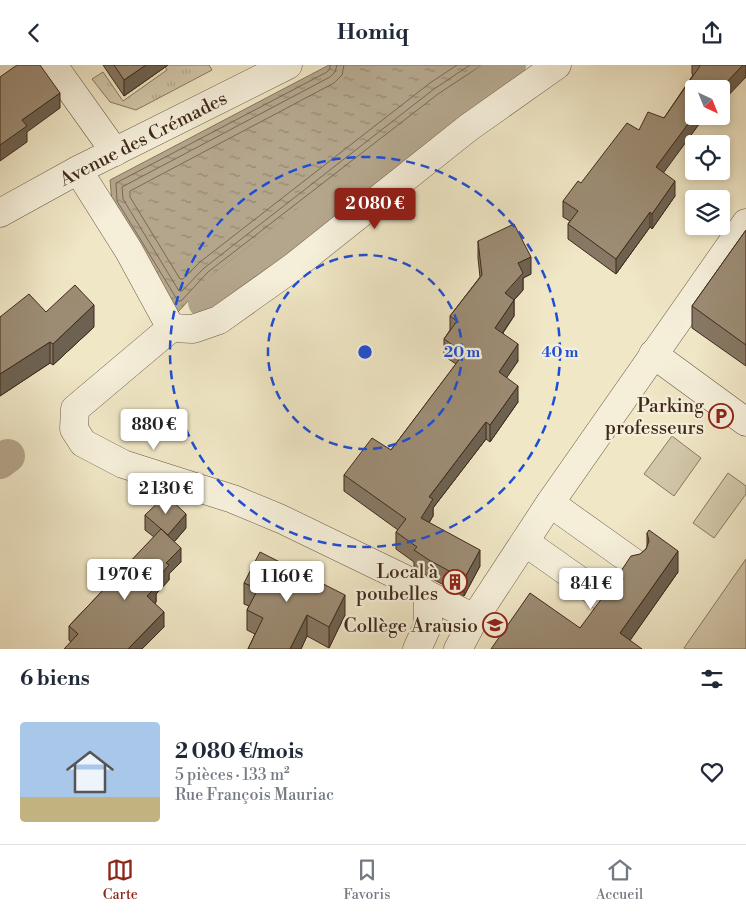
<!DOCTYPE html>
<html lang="fr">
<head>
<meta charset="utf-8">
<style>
	:root { --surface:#fff; --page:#f2f2f3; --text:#1f2937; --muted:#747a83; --line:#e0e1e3; --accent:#8f2418 }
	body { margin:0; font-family:"Libre Bodoni",serif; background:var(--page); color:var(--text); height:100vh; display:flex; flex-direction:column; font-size:19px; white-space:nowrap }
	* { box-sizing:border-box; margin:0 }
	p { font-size:16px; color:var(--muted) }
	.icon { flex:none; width:28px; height:28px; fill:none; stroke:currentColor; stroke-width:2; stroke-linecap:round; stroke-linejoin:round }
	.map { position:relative; height:584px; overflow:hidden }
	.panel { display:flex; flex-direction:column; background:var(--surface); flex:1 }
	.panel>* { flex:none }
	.needle { width:32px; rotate:137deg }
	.fabs { position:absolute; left:685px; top:15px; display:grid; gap:10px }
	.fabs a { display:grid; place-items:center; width:45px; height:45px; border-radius:5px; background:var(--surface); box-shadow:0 2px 8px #0003; font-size:25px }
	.price { position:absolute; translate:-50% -42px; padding:0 11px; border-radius:5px; background:#fff; color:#222; font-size:16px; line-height:32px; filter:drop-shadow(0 1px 2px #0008) }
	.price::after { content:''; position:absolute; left:50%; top:30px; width:15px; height:11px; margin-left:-8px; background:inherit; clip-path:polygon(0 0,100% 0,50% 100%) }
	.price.on { background:var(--accent); color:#fff }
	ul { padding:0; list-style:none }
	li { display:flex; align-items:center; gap:15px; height:125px; padding:0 20px }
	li+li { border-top:1px solid var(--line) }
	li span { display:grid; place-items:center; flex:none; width:140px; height:100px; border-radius:5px; color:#555 }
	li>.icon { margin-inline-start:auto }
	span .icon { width:60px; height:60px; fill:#fffc; stroke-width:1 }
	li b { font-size:21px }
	h2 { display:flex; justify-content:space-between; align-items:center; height:60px; padding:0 20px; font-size:21px }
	header { display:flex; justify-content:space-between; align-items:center; height:65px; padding:0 20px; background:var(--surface); font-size:22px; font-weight:800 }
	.dock { display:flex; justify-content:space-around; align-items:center; height:70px; border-top:1px solid var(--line); background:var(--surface); font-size:14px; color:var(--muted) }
	.dock a { display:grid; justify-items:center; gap:2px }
	.dock .on { color:var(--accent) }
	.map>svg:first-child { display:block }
	.grass { fill:url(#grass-tufts); stroke:#897862 }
	.pitch { fill:#d2c7a9; stroke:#897862 }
	.water { fill:url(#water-ripples); stroke:#86745f }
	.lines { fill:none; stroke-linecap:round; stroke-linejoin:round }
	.shore { stroke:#7a6854; stroke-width:1 }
	.canal { stroke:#b4a68c; stroke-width:34 }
	.minor-casing { stroke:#6c5846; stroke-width:29 }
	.minor { stroke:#f5efda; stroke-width:28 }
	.wall { fill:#867864; stroke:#40291b }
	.shaded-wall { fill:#6d6251; stroke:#40291b }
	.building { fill:#9c8c74; stroke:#40291b }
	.ring { fill:none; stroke:#1d4ed8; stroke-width:2.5; stroke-dasharray:9 6 }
	.labels { text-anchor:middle; stroke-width:4.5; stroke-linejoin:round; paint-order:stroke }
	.street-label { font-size:19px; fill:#40291b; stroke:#f5efda }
	.poi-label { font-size:19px; fill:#40291b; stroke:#f5efda; text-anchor:end }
	.centre { fill:#1d4ed8; stroke:#f5efda; stroke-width:2.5 }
	.ring-label { font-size:15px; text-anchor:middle; font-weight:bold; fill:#1d4ed8; stroke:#f5efda; stroke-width:4.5; stroke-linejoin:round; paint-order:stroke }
</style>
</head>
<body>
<header><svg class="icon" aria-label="back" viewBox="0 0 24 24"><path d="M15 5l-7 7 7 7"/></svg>Homiq<svg class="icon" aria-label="share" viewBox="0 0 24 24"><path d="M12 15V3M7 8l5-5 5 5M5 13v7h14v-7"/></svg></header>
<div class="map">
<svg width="746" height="584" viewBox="0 0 746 584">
	<defs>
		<pattern id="grass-tufts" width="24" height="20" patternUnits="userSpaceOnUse" patternTransform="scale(1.25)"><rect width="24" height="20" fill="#d2c7a9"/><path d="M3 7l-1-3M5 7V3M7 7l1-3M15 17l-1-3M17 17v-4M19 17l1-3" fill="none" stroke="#b5ab91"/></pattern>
		<pattern id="water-ripples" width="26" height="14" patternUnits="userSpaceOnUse" patternTransform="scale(1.25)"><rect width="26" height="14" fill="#b4a68c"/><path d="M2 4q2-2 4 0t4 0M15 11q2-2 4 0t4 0" fill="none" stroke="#948772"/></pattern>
	</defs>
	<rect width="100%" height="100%" fill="#f0e7c6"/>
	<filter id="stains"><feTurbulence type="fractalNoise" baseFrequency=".004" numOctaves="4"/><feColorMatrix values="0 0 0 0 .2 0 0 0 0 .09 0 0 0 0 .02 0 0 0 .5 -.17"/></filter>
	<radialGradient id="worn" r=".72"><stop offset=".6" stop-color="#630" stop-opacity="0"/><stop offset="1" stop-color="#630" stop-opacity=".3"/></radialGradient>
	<path class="grass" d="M 164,0 L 209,0 L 212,5 L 136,45 L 110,37 L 92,14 L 103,7 L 123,36 L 167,5 Z"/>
	<g class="pitch">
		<path d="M 672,371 L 701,393 L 674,431 L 644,409 Z"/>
		<path d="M 728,408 L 746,421 L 746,429 L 714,473 L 693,458 Z"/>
		<path d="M 746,494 L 746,584 L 686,584 L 684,583 Z"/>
	</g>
	<path class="water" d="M 329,0 L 491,0 L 441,33 L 211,211 L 178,247 L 112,137 L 110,115 Z"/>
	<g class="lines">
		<g class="shore">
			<path d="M 330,0 L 330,4 L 327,7 L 116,118 L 117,136 L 178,236 L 181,236 L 208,207 L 438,29 L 482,0"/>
			<path d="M 337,0 L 335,7 L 330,12 L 122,122 L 123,134 L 179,226 L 182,226 L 204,203 L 434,24 L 470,0"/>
			<path d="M 344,0 L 342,10 L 334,18 L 130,126 L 130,132 L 180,214 L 183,214 L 200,197 L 430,18 L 457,0"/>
		</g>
		<g class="canal">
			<path d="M 205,237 L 509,0"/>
			<path d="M 0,397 L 8,391"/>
		</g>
		<defs>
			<g id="minor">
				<path d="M 53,0 L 115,87"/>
				<path d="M 78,105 L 129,186 L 171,263 L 75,344 L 74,364 L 83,378 L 123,399 L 233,434 L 281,454 L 403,513 L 428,530 L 428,560 L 417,584"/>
				<path d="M 0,148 L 78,105 L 288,0"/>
				<path d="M 171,263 L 193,264 L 219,255 L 292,203 L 468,63 L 557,0"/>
				<path d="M 653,289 L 746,357"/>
				<path d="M 550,438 L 633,497"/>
				<path d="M 525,477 L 607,535"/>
				<path d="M 428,530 L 460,546 L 474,554"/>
				<path d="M 458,584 L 474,554 L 550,438 L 746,158"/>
			</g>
		</defs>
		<use href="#minor" class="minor-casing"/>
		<use href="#minor" class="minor"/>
	</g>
	<g class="wall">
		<path d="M 103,0 L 168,0 L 124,31 Z"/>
		<path d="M 692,0 L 746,0 L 722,37 L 721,36 L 721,24 L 694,24 L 694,51 L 705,51 L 663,107 L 675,131 L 652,164 L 650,162 L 616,209 L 568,174 L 568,159 L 570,156 L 563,152 L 563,136 L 639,65 L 664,53 L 693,10 L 692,9 Z"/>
		<path d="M 746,165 L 746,301 L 692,263 L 692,241 Z"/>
		<path d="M 478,176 L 531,209 L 523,213 L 523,225 L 514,235 L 514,251 L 503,268 L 518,296 L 506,312 L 518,337 L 490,377 L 486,374 L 433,443 L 433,451 L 429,458 L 480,501 L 464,531 L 429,512 L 414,502 L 414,497 L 396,484 L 396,467 L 398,465 L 344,426 L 344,410 L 391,385 L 456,299 L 444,291 L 444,274 L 450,265 L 450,251 L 480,212 L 478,193 Z"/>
		<path d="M 46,247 L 94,262 L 53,300 L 50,298 L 0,331 L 0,252 Z"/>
		<path d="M 145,450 L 186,463 L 174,477 L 181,497 L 169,509 L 169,515 L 156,529 L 156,537 L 155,539 L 164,562 L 142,584 L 64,584 L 71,577 L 69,575 L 69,561 L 154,472 L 145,465 Z"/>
		<path d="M 647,468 L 678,507 L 630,575 L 580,563 L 613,528 L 620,522 L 621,506 L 646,484 L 647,481 Z"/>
		<path d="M 244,518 L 345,550 L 329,583 L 307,571 L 301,584 L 248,584 L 255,569 L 247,565 L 247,545 L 249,541 L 244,539 Z"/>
	</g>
	<g class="shaded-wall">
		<path d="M 146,0 L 168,0 L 124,31 L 124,15 Z"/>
		<path d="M 743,0 L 746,0 L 746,12 L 722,37 L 722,22 Z"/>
		<path d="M 718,18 L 718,24 L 714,24 Z"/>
		<path d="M 60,28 L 60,43 L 27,67 L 27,77 L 0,96 L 0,80 L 22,55 Z"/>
		<path d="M 694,51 L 705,51 L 656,118 L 656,102 Z"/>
		<path d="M 675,116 L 675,131 L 652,164 L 652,149 Z"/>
		<path d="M 650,147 L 650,162 L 616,209 L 616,194 Z"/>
		<path d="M 531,192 L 531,209 L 523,213 L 523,225 L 505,245 L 505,228 L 518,198 Z"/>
		<path d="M 514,235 L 514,251 L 495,279 L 495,263 Z"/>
		<path d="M 94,240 L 94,262 L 53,300 L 53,279 Z"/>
		<path d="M 50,277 L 50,298 L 0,331 L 0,309 Z"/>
		<path d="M 518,279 L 518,296 L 499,324 L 499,307 Z"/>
		<path d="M 518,321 L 518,337 L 490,377 L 490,360 Z"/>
		<path d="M 486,357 L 486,374 L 433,443 L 433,451 L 421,470 L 421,453 L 429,432 Z"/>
		<path d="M 186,449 L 186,463 L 168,484 L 168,470 Z"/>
		<path d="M 181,483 L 181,497 L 169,509 L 169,515 L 156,529 L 156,537 L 147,546 L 147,531 L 152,519 L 166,498 Z"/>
		<path d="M 480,485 L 480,501 L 464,531 L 464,514 Z"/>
		<path d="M 678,486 L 678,507 L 624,584 L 620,568 Z"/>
		<path d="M 345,530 L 345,550 L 329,583 L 329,562 Z"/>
		<path d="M 164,547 L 164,562 L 142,584 L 128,584 Z"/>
		<path d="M 307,550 L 307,571 L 301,584 L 290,584 Z"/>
	</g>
	<g class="building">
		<path d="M 17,0 L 40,0 L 60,28 L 22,55 L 27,61 L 0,80 L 0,12 Z"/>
		<path d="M 114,0 L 146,0 L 124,15 Z"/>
		<path d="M 699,0 L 743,0 L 722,22 L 718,18 L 714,24 L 694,24 L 694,51 L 656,102 L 675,116 L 652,149 L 650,147 L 616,194 L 568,159 L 578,146 L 563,136 L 578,116 L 581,118 L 627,58 L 639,65 L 648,47 L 664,53 L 700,1 Z"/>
		<path d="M 514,159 L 531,192 L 518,198 L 523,208 L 505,228 L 514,235 L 495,263 L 518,279 L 499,307 L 518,321 L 490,360 L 486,357 L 429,432 L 433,434 L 421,453 L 480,485 L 464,514 L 429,495 L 414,485 L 417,482 L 396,467 L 406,454 L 344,410 L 372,373 L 391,385 L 464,288 L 444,274 L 457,256 L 450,251 L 482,210 L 478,176 Z"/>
		<path d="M 746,165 L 746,280 L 692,241 Z"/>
		<path d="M 75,220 L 94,240 L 53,279 L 50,277 L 0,309 L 0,252 L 29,229 L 46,247 Z"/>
		<path d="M 166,430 L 186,449 L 168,470 L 145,450 Z"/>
		<path d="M 161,464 L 181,483 L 166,498 L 169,500 L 152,519 L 156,522 L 147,531 L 164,547 L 128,584 L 64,584 L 78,569 L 69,561 Z"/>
		<path d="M 649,465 L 678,486 L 620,568 L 642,584 L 491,584 L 530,528 L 580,563 L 605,529 L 613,528 L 620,522 L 623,514 L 621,506 L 631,491 L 640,489 L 646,484 L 649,476 L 647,468 Z"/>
		<path d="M 260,487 L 345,530 L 329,562 L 307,550 L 290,584 L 248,584 L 263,553 L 247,545 L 258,524 L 244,518 Z"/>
	</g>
	<g class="ring">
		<circle cx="365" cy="287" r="97"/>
		<circle cx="365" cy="287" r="195"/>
	</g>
	<defs>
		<symbol id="parking-ring" viewBox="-11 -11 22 22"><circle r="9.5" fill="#f5efda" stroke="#8f2418" stroke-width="1.5"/><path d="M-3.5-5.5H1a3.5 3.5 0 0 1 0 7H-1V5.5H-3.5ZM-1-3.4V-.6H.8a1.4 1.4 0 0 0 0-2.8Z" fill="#8f2418"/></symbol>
		<symbol id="building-ring" viewBox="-11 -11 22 22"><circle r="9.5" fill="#f5efda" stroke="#8f2418" stroke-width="1.5"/><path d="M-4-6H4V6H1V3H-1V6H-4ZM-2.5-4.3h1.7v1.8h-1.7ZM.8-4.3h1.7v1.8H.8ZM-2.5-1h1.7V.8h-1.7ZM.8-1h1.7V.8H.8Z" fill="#8f2418"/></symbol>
		<symbol id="school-ring" viewBox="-11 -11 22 22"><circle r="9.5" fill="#f5efda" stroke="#8f2418" stroke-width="1.5"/><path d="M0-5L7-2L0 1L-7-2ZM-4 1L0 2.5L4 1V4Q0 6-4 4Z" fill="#8f2418"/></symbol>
	</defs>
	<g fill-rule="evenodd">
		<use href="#parking-ring" x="707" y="337" width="28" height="28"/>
		<use href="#building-ring" x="441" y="503" width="28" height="28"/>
		<use href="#school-ring" x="481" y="546" width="28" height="28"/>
	</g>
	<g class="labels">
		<g class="street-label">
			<text transform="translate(143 73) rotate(-27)" y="7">Avenue des Crémades</text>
		</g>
		<g class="poi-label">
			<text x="704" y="347">Parking<tspan x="704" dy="22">professeurs</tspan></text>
			<text x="438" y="513">Local à<tspan x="438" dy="22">poubelles</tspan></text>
			<text x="478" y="567">Collège Arausio</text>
		</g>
	</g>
	<circle cx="365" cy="287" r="8" class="centre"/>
	<g class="ring-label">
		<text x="462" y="292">20 m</text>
		<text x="560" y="292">40 m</text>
	</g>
	<rect width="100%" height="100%" filter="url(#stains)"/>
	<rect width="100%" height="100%" fill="url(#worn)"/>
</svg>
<div class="fabs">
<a><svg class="needle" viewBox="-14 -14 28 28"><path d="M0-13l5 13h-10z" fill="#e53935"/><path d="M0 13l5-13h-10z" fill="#747a83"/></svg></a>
<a><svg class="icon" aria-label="locate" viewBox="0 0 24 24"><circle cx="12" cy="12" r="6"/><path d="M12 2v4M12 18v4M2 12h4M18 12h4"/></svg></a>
<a><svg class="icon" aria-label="layers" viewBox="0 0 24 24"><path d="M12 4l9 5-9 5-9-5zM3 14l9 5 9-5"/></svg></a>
</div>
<b class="price on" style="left:375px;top:165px">2 080 €</b>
<b class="price" style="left:154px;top:386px">880 €</b>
<b class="price" style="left:166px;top:450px">2 130 €</b>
<b class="price" style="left:125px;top:536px">1 970 €</b>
<b class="price" style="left:287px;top:538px">1 160 €</b>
<b class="price" style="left:591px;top:545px">841 €</b>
</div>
<section class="panel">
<h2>6 biens<svg class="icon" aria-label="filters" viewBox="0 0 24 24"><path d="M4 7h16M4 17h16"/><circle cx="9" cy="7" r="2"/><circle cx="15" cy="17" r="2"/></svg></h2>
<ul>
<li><span style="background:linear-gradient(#a9c7e8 75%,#c2b280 0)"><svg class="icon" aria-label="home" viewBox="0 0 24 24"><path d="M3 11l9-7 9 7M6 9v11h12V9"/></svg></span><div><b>2 080 €/mois</b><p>5 pièces · 133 m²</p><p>Rue François Mauriac</p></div><svg class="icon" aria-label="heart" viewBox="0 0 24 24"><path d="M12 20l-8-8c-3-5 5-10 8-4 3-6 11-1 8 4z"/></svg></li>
</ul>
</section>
<nav class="dock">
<a class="on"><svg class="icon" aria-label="map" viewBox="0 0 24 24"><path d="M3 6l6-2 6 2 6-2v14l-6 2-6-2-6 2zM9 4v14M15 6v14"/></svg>Carte</a>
<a><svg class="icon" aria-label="saved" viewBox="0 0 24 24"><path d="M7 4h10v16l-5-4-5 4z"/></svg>Favoris</a>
<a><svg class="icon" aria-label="home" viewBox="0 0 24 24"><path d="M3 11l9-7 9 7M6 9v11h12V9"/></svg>Accueil</a>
</nav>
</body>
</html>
